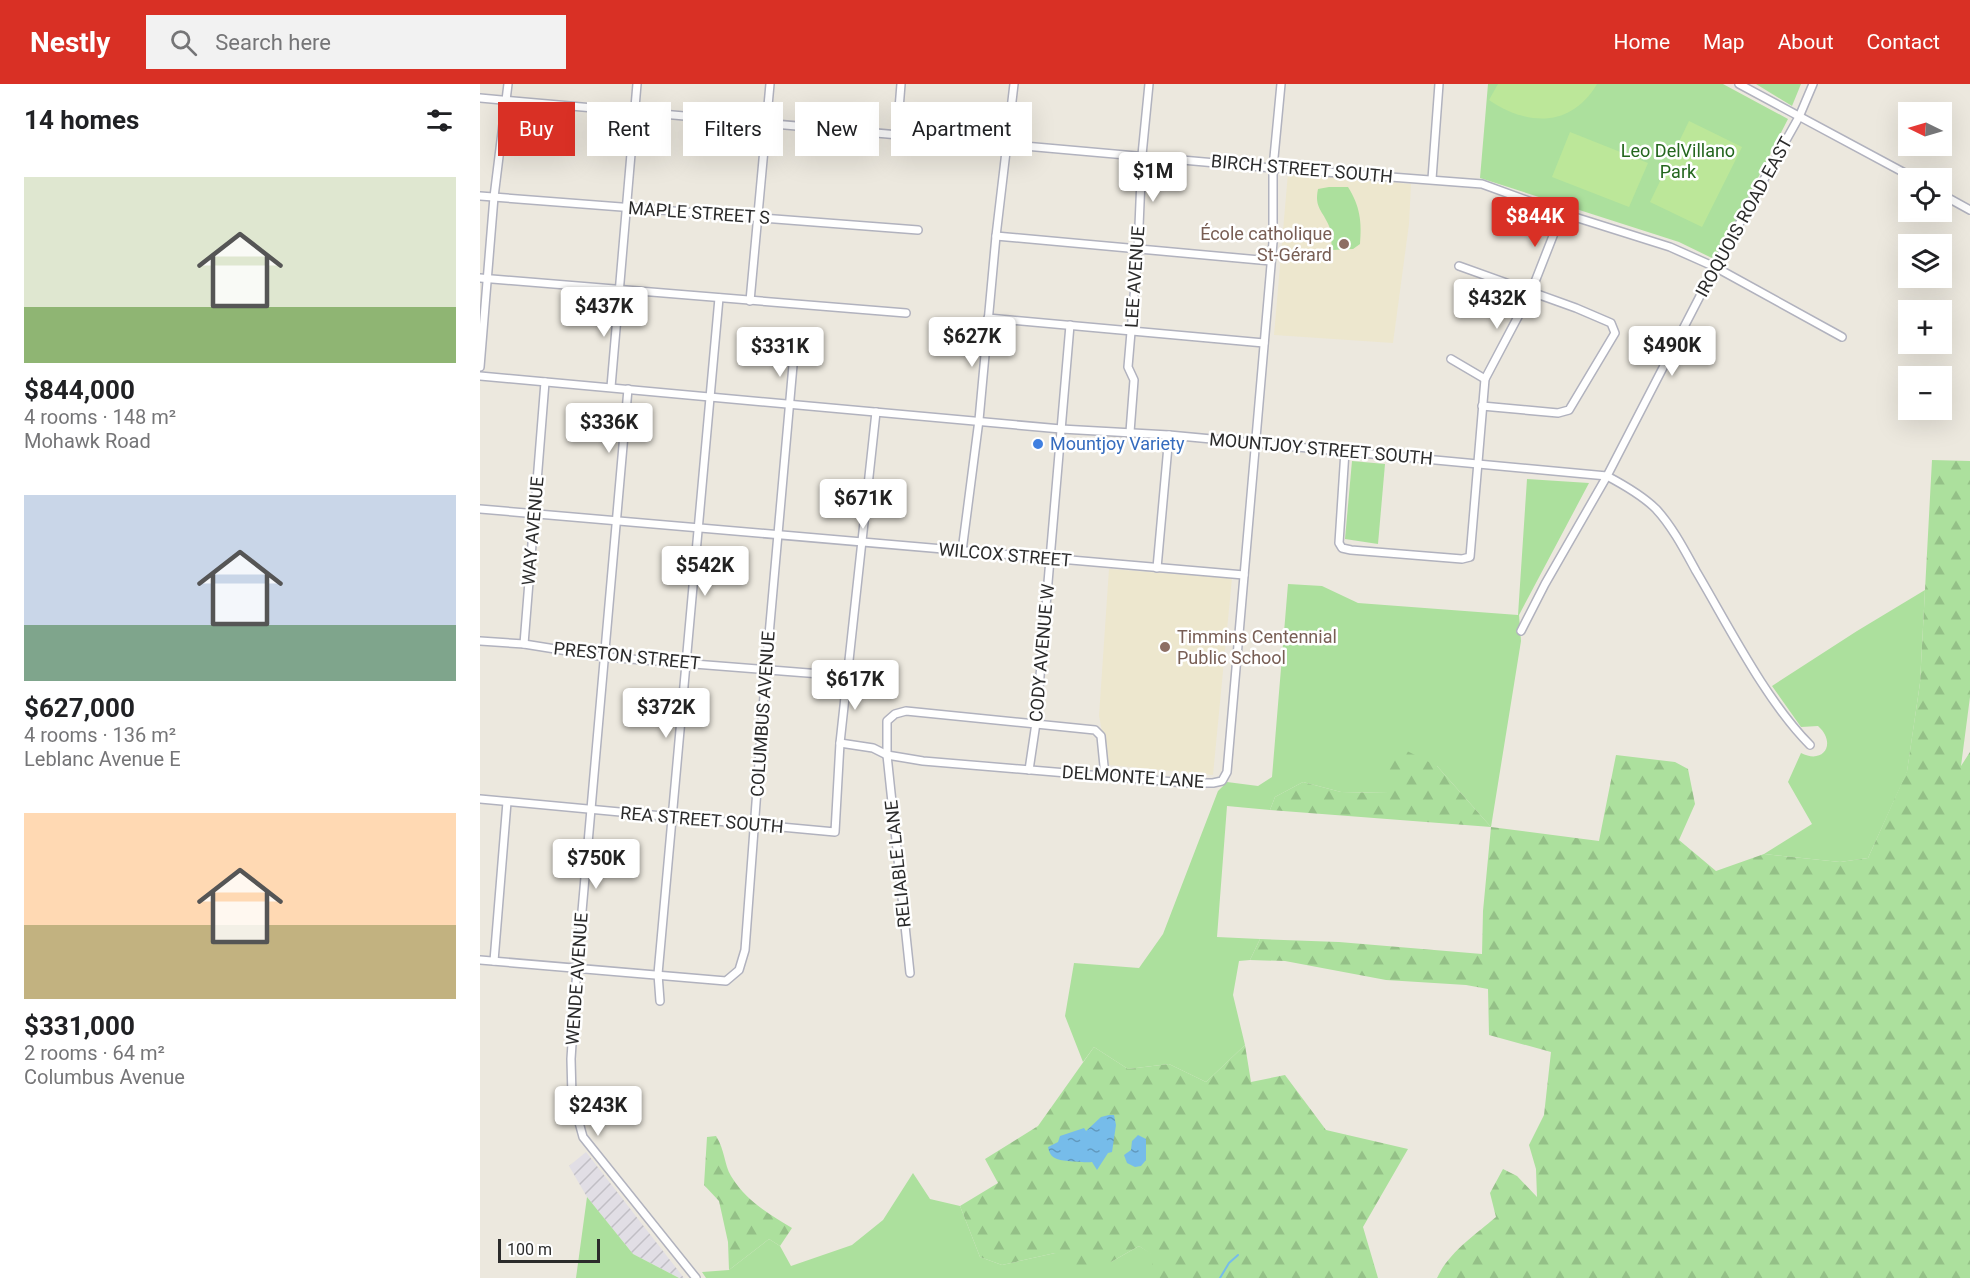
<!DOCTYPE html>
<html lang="en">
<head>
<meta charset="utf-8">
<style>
	:root { --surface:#fff; --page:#f2f2f2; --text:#202124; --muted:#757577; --accent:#d93025 }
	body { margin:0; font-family:Roboto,sans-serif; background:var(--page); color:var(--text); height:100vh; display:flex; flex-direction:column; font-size:22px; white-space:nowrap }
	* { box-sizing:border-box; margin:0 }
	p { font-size:20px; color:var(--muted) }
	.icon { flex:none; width:33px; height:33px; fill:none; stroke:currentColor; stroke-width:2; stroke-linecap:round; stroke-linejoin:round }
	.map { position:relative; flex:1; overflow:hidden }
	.drawer { display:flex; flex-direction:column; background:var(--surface); width:480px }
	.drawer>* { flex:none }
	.hud { position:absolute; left:18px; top:18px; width:570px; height:54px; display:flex; gap:12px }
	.needle { width:39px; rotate:275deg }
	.buttons { position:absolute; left:1418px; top:18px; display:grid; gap:12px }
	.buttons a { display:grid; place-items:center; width:54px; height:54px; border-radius:0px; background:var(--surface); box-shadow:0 6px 24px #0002; font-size:30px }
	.scale { position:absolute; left:18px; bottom:15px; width:102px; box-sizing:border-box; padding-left:6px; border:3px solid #2b2b2b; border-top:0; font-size:16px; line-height:21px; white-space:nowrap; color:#2b2b2b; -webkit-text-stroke:4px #fff; paint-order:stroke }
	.price { position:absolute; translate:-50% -51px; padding:0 14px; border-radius:6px; background:#fff; color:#222; font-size:20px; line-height:39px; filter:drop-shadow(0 2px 3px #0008) }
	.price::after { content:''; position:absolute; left:50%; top:36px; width:18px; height:14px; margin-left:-9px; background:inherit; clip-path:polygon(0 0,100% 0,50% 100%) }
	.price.selected { background:var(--accent); color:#fff }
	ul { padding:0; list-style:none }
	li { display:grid; align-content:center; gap:12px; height:318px; padding:0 24px }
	li span { display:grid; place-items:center; height:186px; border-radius:0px; color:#555 }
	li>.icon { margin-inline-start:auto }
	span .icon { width:108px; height:108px; fill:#fffc; stroke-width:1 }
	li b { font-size:26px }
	h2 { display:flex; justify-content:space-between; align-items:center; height:72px; padding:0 24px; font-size:26px }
	.chip { padding:0 21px; border-radius:0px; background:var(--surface); box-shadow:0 6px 24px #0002; font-size:21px; line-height:54px }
	.chip.selected { background:var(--accent); color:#fff }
	header { display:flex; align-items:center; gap:36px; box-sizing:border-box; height:84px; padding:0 30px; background:var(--accent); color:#fff }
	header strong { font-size:28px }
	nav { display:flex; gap:33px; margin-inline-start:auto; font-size:21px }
	.search { width:420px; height:54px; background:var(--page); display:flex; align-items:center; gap:15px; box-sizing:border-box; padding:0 21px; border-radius:0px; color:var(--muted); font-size:22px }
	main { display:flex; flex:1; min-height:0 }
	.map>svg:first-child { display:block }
	.industrial { fill:url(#industrial-furrows) }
	.education { fill:#ede7ce }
	.grass { fill:#ace09d }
	.forest { fill:url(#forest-firs) }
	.pitch { fill:#bce799 }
	.water { fill:url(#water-ripples) }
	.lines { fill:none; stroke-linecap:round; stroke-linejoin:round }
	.stream { stroke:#76bcea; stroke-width:2 }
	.minor-casing { stroke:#b1b2be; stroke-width:10 }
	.minor { stroke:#fff; stroke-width:7 }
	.education-dot { fill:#8d6e63; stroke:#fff; stroke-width:2 }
	.shop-dot { fill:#3f7fe0; stroke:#fff; stroke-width:2 }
	.labels { text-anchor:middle; stroke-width:5; stroke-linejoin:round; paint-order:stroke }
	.park-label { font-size:18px; fill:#24661e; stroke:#fff }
	.street-label { font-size:18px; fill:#2b2b2b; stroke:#fff }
	.education-label { font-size:18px; fill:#785e54; stroke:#fff; text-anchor:end }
	.shop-label { font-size:18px; fill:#366cbe; stroke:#fff; text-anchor:start }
</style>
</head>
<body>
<header>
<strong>Nestly</strong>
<div class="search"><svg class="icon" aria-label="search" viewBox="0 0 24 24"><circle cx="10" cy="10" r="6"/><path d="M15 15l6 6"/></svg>Search here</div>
<nav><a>Home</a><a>Map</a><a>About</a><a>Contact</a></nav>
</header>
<main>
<section class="drawer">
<h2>14 homes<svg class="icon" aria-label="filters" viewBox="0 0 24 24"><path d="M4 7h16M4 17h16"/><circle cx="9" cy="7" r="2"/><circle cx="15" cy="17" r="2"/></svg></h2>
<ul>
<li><span style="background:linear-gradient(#dfe7d0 70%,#8fb573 0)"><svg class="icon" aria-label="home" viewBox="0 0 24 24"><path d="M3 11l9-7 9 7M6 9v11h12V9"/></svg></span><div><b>$844,000</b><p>4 rooms · 148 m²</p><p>Mohawk Road</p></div></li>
<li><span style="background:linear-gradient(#c9d6e8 70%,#7fa58c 0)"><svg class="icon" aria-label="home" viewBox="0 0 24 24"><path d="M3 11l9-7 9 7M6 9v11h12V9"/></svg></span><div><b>$627,000</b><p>4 rooms · 136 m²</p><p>Leblanc Avenue E</p></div></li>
<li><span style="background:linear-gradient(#ffd9b3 60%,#c2b280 0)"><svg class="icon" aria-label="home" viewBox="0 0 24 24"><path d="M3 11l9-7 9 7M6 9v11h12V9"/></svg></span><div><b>$331,000</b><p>2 rooms · 64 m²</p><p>Columbus Avenue</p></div></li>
</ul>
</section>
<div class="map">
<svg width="1490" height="1194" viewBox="0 0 1490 1194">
	<defs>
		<pattern id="industrial-furrows" width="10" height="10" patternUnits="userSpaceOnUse" patternTransform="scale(1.5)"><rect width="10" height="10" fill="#e1dee5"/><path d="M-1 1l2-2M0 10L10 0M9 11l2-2" fill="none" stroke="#c1bfc5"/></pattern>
		<pattern id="forest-firs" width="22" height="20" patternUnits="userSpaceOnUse" patternTransform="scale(1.5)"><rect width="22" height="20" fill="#ace09d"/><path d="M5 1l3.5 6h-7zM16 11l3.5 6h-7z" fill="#94c087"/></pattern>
		<pattern id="water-ripples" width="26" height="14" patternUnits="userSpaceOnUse" patternTransform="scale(1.5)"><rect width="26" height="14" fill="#76bcea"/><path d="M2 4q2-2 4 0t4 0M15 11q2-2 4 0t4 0" fill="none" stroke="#6199be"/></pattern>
	</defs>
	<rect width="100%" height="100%" fill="#ece8de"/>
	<path class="industrial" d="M 106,1068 L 204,1194 L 199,1194 L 153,1170 L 107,1113 L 89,1082 Z"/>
	<g class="education">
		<path d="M 808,89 L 931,100 L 929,140 L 913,259 L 794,251 Z"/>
		<path d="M 629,485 L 752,494 L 733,691 L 629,681 L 619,632 Z"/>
	</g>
	<g class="grass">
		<path d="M 1008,0 L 1243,0 L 1308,35 L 1236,176 L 1199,158 L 1000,94 Z"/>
		<path d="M 1276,0 L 1321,0 L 1312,22 Z"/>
		<path d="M 849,103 L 868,103 C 880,122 882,138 880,160 L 873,165 L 852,166 C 851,159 852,149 849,142 C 843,127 834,124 838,105 Z"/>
		<path d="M 872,377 L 905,380 L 898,460 L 865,455 Z"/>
		<path d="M 1047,395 L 1109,399 L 1039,531 L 1041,557 L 1011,743 L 957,682 L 908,709 L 861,708 L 823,698 L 795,713 L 790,726 L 747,722 L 737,853 L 780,855 L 770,876 L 759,877 L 753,911 L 765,961 L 726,998 L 689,980 L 648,985 L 614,963 L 603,978 L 585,932 L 594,879 L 659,884 L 683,850 L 738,707 L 747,698 L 778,702 L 792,693 L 808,500 L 842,502 L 878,519 L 1038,531 Z"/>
		<path d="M 1445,506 L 1440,599 L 1427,688 L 1388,774 L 1360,778 L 1284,770 L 1332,740 L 1308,698 L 1321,669 C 1344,681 1357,659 1338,642 L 1321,643 L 1292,602 L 1377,547 Z"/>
		<path d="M 433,1089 L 450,1115 L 480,1122 L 500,1173 L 522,1181 L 575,1169 L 631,1178 L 659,1162 L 672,1170 L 672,1194 L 226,1194 L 222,1188 L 249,1186 L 289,1155 L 300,1162 L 311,1182 L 372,1161 L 403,1136 Z"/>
		<path d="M 107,1113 L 153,1170 L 199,1194 L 96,1194 Z"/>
	</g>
	<g class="forest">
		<path d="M 1452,376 L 1490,377 L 1490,613 L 1481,682 L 1490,668 L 1490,1194 L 957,1194 C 969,1168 995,1151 1016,1133 L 1010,1109 L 1023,1085 L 1037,1092 L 1057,1113 L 1056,1085 L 1049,1061 L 1064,1031 L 1071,968 L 1009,951 L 1008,905 L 986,901 L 906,896 L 805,877 L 770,876 L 780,855 L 859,858 L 1002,870 L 1003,827 L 1011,743 L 790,726 L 795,713 L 823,698 L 861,708 L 908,709 L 897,683 L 919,663 L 957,682 L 1011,743 L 1119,757 L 1136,671 L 1195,678 L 1208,685 L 1215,720 L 1199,756 L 1236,787 L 1284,770 L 1360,778 L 1388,774 L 1427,687 L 1440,599 Z"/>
		<path d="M 765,961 L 771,998 L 805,991 L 846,1046 L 928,1065 L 883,1143 L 898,1194 L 672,1194 L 672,1171 L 659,1162 L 631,1178 L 591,1185 L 575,1169 L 522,1181 L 500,1173 L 480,1122 L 518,1099 L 505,1075 L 558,1042 L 614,963 L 648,985 L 689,980 L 726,998 Z"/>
		<path d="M 236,1052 C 245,1066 244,1080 251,1092 C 267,1118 288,1129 312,1144 L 300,1162 L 289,1155 L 249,1186 L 248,1158 L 239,1117 L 224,1101 L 227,1053 Z"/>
	</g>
	<g class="pitch">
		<path d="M 1018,0 L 1117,0 C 1091,44 1047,42 1009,16 Z"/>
		<path d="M 1209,37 L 1262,63 L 1222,143 L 1170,118 Z"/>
		<path d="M 1090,48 L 1168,79 L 1149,123 L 1072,93 Z"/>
	</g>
	<g class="water">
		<path d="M 629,1031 L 634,1031 L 636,1041 L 632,1068 L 628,1069 L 617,1086 L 612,1078 C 608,1079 581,1077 577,1075 C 571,1073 569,1068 568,1063 L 578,1058 L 580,1052 L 604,1044 L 606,1047 L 621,1033 Z"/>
		<path d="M 658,1051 L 666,1055 L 666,1076 L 661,1082 L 655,1083 L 647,1079 L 644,1071 L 651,1066 L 652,1057 Z"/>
	</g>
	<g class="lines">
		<path class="stream" d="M 740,1194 L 749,1179 L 758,1171"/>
		<defs>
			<g id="minor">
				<path d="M 1259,0 L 1434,94"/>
				<path d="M 0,14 L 793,84 L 1002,100 L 1082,129 L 1190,163 L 1235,183 L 1362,253"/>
				<path d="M 417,50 L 421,0"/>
				<path d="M 952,95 L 959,0"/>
				<path d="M 1461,110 L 1490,126"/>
				<path d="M 0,112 L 438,146"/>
				<path d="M 516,152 L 791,177"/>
				<path d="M 979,182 L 1096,224 L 1131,239 L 1135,249 L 1089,326 L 1078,329 L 1002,322"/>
				<path d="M 0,194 L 426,229"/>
				<path d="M 270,217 L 290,0"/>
				<path d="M 508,234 L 784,259"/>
				<path d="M 971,275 L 1005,295"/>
				<path d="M 0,283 L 14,113 L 28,0"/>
				<path d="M 0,292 L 581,345 L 689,351 L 1127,392 C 1144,401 1162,411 1176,425 C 1192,442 1205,467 1216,487 C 1248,541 1286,617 1330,661"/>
				<path d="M 131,303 L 157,0"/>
				<path d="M 148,305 L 97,884 L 91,975 L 92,1013 L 103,1053 L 216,1194"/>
				<path d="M 650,348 L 654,296 L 648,283 L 658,166 L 662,71 L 669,0"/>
				<path d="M 865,367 L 859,459 L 862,464 L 871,466 L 982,475 L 990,473 L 1005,295 L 1051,208 L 1082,129"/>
				<path d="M 0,425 L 764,491"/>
				<path d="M 482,467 L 499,336 L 516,152 L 534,0"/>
				<path d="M 677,484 L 689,351"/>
				<path d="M 1041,547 L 1065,500 L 1127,392 L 1235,183 L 1319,33 L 1333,0"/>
				<path d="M 0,557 L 44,560 L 125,573 L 366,592"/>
				<path d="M 44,560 L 65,298"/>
				<path d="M 360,659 L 393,664 L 407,671 L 443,677 L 706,699 L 733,699 L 742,697 L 747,688 L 793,158 L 793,84 L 801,0"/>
				<path d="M 549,686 L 556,639 L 590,241"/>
				<path d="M 0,715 L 355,748 L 360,659 L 396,328"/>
				<path d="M 0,876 L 246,897 L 259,886 L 265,866 L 286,585 L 314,270"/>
				<path d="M 14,877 L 27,718"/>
				<path d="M 430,889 L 407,671 L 407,637 L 415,630 L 426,627 L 615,646 L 621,652 L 625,692"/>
				<path d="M 180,917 L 178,890 L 239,214"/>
			</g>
		</defs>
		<use href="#minor" class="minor-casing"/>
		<use href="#minor" class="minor"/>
	</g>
	<g class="education-dot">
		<circle cx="864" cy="160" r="6"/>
		<circle cx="685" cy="563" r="6"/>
	</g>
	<circle class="shop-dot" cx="558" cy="360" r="6"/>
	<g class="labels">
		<g class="park-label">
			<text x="1198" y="73">Leo DelVillano<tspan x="1198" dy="21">Park</tspan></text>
		</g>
		<g class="street-label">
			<text transform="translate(822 85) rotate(5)" y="6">BIRCH STREET SOUTH</text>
			<text transform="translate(219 129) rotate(4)" y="6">MAPLE STREET S</text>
			<text transform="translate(1264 133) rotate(-61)" y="6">IROQUOIS ROAD EAST</text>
			<text transform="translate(655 193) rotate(-86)" y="6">LEE AVENUE</text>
			<text transform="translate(841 365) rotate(5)" y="6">MOUNTJOY STREET SOUTH</text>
			<text transform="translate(53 447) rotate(-85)" y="6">WAY AVENUE</text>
			<text transform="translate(525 471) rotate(5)" y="6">WILCOX STREET</text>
			<text transform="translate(562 569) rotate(-85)" y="6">CODY AVENUE W</text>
			<text transform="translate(147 572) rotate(6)" y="6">PRESTON STREET</text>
			<text transform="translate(283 630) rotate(-86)" y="6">COLUMBUS AVENUE</text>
			<text transform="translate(653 693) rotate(4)" y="6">DELMONTE LANE</text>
			<text transform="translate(222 736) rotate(5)" y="6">REA STREET SOUTH</text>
			<text transform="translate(418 780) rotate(-96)" y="6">RELIABLE LANE</text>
			<text transform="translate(97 895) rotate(-86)" y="6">WENDE AVENUE</text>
		</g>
		<g class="education-label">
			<text x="852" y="156">École catholique<tspan x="852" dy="21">St-Gérard</tspan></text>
			<text x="697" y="559" text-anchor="start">Timmins Centennial<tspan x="697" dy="21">Public School</tspan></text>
		</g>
		<g class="shop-label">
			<text x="570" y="366">Mountjoy Variety</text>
		</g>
	</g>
</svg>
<div class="buttons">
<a><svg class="needle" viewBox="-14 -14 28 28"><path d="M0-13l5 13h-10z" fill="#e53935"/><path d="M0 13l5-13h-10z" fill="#757577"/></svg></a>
<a><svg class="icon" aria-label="locate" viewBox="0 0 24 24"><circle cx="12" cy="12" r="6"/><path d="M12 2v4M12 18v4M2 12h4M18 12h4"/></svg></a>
<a><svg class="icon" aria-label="layers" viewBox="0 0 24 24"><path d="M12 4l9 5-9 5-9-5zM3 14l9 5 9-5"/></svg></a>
<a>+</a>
<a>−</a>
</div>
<div class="scale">100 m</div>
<b class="price" style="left:673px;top:119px">$1M</b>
<b class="price selected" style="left:1055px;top:164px">$844K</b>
<b class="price" style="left:1017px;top:246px">$432K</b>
<b class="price" style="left:124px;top:254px">$437K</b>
<b class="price" style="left:492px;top:284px">$627K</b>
<b class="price" style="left:1192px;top:293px">$490K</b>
<b class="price" style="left:300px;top:294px">$331K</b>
<b class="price" style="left:129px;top:370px">$336K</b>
<b class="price" style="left:383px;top:446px">$671K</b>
<b class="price" style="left:225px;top:513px">$542K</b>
<b class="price" style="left:375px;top:627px">$617K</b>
<b class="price" style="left:186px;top:655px">$372K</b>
<b class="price" style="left:116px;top:806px">$750K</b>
<b class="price" style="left:118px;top:1053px">$243K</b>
<div class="hud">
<a class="chip selected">Buy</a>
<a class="chip">Rent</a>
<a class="chip">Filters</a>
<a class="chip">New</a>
<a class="chip">Apartment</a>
</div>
</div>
</main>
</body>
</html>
